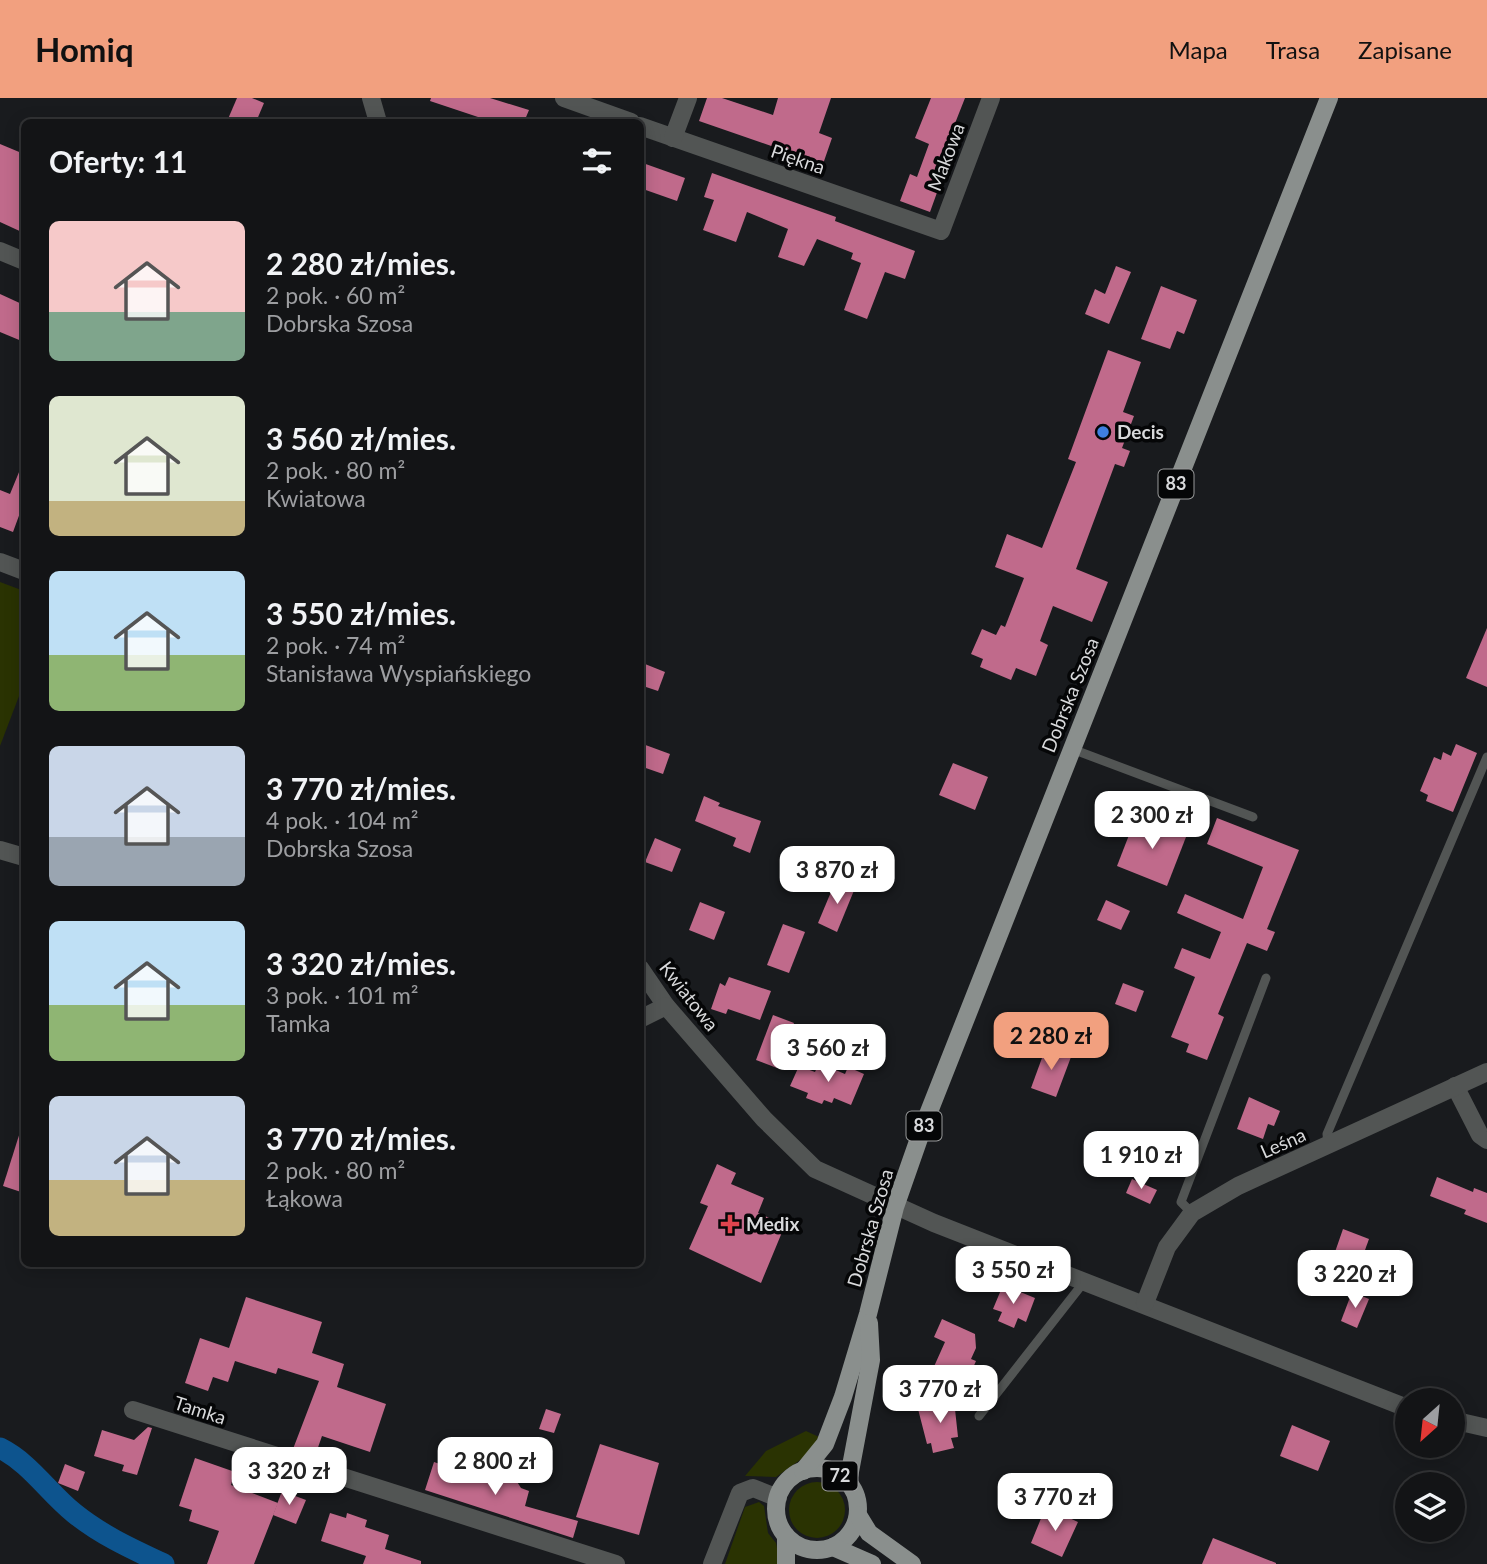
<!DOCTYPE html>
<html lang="pl">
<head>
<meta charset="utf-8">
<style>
	:root { --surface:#131416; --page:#202123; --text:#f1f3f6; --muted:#9d9ea1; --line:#323335; --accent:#f2a07f }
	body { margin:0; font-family:Lato,sans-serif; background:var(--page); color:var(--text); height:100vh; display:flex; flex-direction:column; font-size:26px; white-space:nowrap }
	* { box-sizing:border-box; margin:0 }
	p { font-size:23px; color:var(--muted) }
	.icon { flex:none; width:38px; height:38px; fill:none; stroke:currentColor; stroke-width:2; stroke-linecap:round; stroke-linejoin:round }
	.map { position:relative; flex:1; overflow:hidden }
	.side { position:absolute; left:21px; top:21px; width:623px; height:1148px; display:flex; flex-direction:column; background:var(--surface); border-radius:10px; box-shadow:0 4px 18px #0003,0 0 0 2px var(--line) }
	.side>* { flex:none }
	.needle { width:46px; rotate:207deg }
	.buttons { position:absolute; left:1395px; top:1290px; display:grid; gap:14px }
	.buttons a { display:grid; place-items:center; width:70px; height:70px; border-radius:50%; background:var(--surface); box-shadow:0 4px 18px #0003,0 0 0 2px var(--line); font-size:35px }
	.price { position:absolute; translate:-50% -60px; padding:0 16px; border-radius:14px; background:#fff; color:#222; font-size:23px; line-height:46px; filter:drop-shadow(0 2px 4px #0008) }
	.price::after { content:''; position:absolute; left:50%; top:42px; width:21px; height:16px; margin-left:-10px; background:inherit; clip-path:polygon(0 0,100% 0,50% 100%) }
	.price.selected { background:var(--accent); color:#111 }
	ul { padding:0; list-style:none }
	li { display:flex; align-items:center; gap:21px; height:175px; padding:0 28px }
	li span { display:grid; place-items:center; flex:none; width:196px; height:140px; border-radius:10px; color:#555 }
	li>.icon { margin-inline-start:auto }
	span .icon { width:84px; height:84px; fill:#fffc; stroke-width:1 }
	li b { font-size:30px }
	h2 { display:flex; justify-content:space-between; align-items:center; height:84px; padding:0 28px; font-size:30px }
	header { display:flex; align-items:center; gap:42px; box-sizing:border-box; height:98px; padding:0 35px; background:var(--accent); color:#111 }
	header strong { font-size:33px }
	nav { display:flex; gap:38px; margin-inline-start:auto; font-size:24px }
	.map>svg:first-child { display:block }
	.green { fill:#2a3302 }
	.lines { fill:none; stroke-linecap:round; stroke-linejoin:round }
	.canal { stroke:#0d548e; stroke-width:21 }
	.building { fill:#c06a8b }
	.lane { stroke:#525554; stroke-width:9 }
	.street { stroke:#525554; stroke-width:18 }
	.primary { stroke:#8a8f8d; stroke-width:18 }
	.shop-dot { fill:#3f7fe0; stroke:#050607; stroke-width:2.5 }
	.health-dot { fill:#e0444e; stroke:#050607; stroke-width:2.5 }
	.labels { text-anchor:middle; stroke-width:7; stroke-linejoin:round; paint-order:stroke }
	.shield { fill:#050607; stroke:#999a9b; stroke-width:2 }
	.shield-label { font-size:18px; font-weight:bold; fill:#d8d9db }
	.street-label { font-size:19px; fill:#d8d9db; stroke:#050607 }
	.poi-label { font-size:19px; font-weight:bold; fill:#d8d9db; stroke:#050607; text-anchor:start }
</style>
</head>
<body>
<header>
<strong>Homiq</strong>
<nav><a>Mapa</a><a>Trasa</a><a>Zapisane</a></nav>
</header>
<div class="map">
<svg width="1487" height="1466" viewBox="0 0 1487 1466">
	<rect width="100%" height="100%" fill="#191b1e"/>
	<g class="green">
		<path d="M 0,484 L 24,493 L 24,585 L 0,648 Z"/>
		<path d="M 806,1333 L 819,1339 L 807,1357 L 776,1379 L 745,1378 L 766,1353 Z"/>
		<circle cx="817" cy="1412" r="28"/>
		<path d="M 759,1404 L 764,1408 L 768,1435 L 776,1445 L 780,1466 L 725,1466 L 745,1409 Z"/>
	</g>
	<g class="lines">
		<path class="canal" d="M 0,1350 C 30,1365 48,1394 74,1415 C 101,1437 132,1451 164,1466"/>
	</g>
	<g class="building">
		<path d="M 237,0 L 252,0 L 264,5 L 256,24 L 237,24 L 228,21 Z"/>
		<path d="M 431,0 L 490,0 L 529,12 L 524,24 L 483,24 L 484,21 L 430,3 Z"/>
		<path d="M 707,0 L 722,0 L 773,17 L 778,0 L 831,0 L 819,35 L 832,40 L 823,66 L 699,23 Z"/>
		<path d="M 931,0 L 965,0 L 950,38 L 953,39 L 935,87 L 939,89 L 930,114 L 900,103 L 910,76 L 917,79 L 929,46 L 915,40 Z"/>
		<path d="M 0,46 L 24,56 L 24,135 L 0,124 Z"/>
		<path d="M 640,64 L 685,80 L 677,103 L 640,90 Z"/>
		<path d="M 712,75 L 836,119 L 835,123 L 915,153 L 905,181 L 885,174 L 867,221 L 844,212 L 861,165 L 851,161 L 853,155 L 817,141 L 804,168 L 778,159 L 788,131 L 747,114 L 736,144 L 703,132 L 714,102 L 704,99 Z"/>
		<path d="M 1116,168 L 1131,174 L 1109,226 L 1085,216 L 1095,191 L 1105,196 Z"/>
		<path d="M 1161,188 L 1197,202 L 1184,236 L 1177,233 L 1170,251 L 1141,241 Z"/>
		<path d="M 0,196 L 24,207 L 24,244 L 0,234 Z"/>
		<path d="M 1108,252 L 1141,264 L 1123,314 L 1134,318 L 1122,350 L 1130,353 L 1124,369 L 1115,366 L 1076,471 L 1108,484 L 1092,524 L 1053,508 L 1040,543 L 1048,547 L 1036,578 L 1016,570 L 1011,582 L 980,569 L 983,561 L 971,556 L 982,531 L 996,537 L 1001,527 L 1005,529 L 1024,480 L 995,469 L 1007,436 L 1042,450 L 1076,364 L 1068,361 Z"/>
		<path d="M 24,362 L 24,404 L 13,434 L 0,429 L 0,392 L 10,396 Z"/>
		<path d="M 1487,530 L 1487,589 L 1466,580 Z"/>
		<path d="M 640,564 L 665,574 L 658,593 L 640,587 Z"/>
		<path d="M 640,645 L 670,656 L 663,676 L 640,668 Z"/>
		<path d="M 1456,646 L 1477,655 L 1453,714 L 1426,703 L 1428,697 L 1420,693 L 1434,659 L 1441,662 L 1443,654 L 1451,658 Z"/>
		<path d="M 953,665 L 988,679 L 975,712 L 939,697 Z"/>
		<path d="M 704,698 L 720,705 L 718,708 L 761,723 L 750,755 L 733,748 L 736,740 L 695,723 Z"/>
		<path d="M 1136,719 L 1186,739 L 1167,788 L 1117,768 Z"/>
		<path d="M 1217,720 L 1299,752 L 1267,831 L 1275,834 L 1267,853 L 1247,845 L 1218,916 L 1224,919 L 1207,962 L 1186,954 L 1189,946 L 1171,939 L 1195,879 L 1174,870 L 1182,850 L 1210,861 L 1221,834 L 1177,815 L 1185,796 L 1243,821 L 1263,769 L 1207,746 Z"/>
		<path d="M 655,740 L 681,751 L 672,774 L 645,764 Z"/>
		<path d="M 836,782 L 855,790 L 837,834 L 818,825 Z"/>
		<path d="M 1106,802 L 1130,813 L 1121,832 L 1097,822 Z"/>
		<path d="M 700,804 L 725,814 L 714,842 L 689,832 Z"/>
		<path d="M 783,826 L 805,834 L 789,875 L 767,867 Z"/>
		<path d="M 729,879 L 771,893 L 760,922 L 728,911 L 726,916 L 711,911 L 720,885 L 725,888 Z"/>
		<path d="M 1123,885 L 1144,893 L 1136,914 L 1115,906 Z"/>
		<path d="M 773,917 L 794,925 L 777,970 L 756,962 Z"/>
		<path d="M 1046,949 L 1071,959 L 1056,999 L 1031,990 Z"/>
		<path d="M 819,965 L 845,976 L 848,969 L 864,976 L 851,1007 L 834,1000 L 832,1005 L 824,1002 L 822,1006 L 806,1000 L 808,995 L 790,988 L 799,968 L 815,974 Z"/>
		<path d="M 1249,999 L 1280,1013 L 1274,1028 L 1268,1026 L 1263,1041 L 1237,1031 Z"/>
		<path d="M 21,1031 L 24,1032 L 24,1095 L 3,1088 Z"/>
		<path d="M 717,1066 L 736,1075 L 731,1086 L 764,1100 L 758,1115 L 785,1127 L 761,1185 L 689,1151 L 708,1108 L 700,1105 Z"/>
		<path d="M 1437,1079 L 1473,1094 L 1474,1090 L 1487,1095 L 1487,1125 L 1464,1116 L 1466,1112 L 1430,1098 Z"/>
		<path d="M 1132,1081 L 1157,1092 L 1150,1106 L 1126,1095 Z"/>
		<path d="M 1343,1131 L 1369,1141 L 1361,1163 L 1335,1154 Z"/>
		<path d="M 1003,1187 L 1035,1200 L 1026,1224 L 1018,1220 L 1014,1230 L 998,1223 L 1002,1214 L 993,1211 Z"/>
		<path d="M 1352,1194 L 1369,1201 L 1357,1230 L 1341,1223 Z"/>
		<path d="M 246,1199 L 322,1224 L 312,1255 L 344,1266 L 337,1289 L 386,1306 L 370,1354 L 322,1338 L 315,1358 L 293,1351 L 319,1283 L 278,1270 L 276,1276 L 235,1263 L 228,1284 L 213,1279 L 208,1293 L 185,1285 L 200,1240 L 229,1250 Z"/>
		<path d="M 942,1221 L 975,1236 L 976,1250 L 971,1261 L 976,1263 L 965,1288 L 932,1273 L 945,1244 L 934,1239 Z"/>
		<path d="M 954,1302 L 958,1339 L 951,1340 L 954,1350 L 933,1355 L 931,1345 L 927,1346 L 918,1311 Z"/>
		<path d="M 546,1311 L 561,1316 L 554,1335 L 539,1331 Z"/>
		<path d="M 1292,1327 L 1330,1343 L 1318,1373 L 1280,1358 Z"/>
		<path d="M 148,1329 L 152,1330 L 137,1377 L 122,1373 L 124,1367 L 94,1358 L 102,1332 L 134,1342 Z"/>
		<path d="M 600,1346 L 659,1365 L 639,1437 L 576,1419 Z"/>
		<path d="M 195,1360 L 235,1374 L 231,1387 L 278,1405 L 254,1466 L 207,1466 L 219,1433 L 189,1423 L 192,1412 L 179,1408 Z"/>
		<path d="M 434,1364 L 484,1381 L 487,1370 L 514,1379 L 521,1390 L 529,1393 L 525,1408 L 578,1423 L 573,1440 L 425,1392 Z"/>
		<path d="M 65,1366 L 85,1374 L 78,1393 L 58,1385 Z"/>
		<path d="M 282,1393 L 306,1402 L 296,1426 L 273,1417 Z"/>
		<path d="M 1052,1412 L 1078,1424 L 1062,1459 L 1031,1445 L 1042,1418 L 1048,1421 Z"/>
		<path d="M 330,1415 L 346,1420 L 347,1415 L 367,1422 L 365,1429 L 389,1437 L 385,1451 L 421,1463 L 421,1466 L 363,1466 L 366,1458 L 321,1443 Z"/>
		<path d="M 1213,1440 L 1276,1465 L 1276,1466 L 1202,1466 Z"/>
	</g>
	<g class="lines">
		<g class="lane">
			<path d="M 1072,651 L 1253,719"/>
			<path d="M 1328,1046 L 1327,1036 L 1487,659"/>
			<path d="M 1192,1115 L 1181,1104 L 1266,880"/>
			<path d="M 979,1318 L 1084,1184"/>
		</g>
		<g class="street">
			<path d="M 371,0 L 378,24"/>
			<path d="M 564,0 L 631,24"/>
			<path d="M 640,28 L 941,133 L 991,0"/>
			<path d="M 673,40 L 688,0"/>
			<path d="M 0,153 L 24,163"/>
			<path d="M 0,464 L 24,473"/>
			<path d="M 0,752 L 24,759"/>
			<path d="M 640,870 L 666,908 L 764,1021 L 815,1071 L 934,1125 L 1407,1310"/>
			<path d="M 640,921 L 666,908"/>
			<path d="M 1455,988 L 1480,1037 L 1487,1042"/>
			<path d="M 1145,1205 L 1167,1149 L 1192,1115 L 1238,1088 L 1487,974"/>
			<path d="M 133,1312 L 616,1466"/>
			<path d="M 1452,1322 L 1487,1330"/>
			<path d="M 712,1466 L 740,1395 L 753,1390 L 778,1400"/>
		</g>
		<g class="primary">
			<circle cx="817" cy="1411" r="41"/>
			<path d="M 803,1373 L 825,1346 L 843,1299 L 868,1216 L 895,1109 L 923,1029 L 1329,0"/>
			<path d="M 848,1384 L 871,1262 L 869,1225"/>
			<path d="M 858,1417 L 869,1435 L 912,1466"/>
			<path d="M 786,1438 L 786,1466"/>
			<path d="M 833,1449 L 872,1466"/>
		</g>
	</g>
	<circle class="shop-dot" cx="1103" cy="334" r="7"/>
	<path class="health-dot" d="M726.5 1115.5h7v7h7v7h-7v7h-7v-7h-7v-7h7z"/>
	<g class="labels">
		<g class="shield">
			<rect x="1158.5" y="371.5" width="35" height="29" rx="5"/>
			<rect x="906.5" y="1013.5" width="35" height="29" rx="5"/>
			<rect x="822.5" y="1363.5" width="35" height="29" rx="5"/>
		</g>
		<g class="shield-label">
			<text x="1176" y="392">83</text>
			<text x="924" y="1034">83</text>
			<text x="840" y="1384">72</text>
		</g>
		<g class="street-label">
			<text transform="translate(946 59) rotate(-69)" y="7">Makowa</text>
			<text transform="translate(798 61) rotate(19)" y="7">Piękna</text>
			<text transform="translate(1070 597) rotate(-68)" y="7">Dobrska Szosa</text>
			<text transform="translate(689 898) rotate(52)" y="7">Kwiatowa</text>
			<text transform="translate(1283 1045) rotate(-24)" y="7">Leśna</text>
			<text transform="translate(870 1130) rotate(-74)" y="7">Dobrska Szosa</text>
			<text transform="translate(200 1312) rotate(18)" y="7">Tamka</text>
		</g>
		<g class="poi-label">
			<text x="1117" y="341">Decis</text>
			<text x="746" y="1133">Medix</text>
		</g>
	</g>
</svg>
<div class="buttons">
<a><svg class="needle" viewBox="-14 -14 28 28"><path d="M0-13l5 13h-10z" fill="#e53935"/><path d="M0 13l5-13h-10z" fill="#9d9ea1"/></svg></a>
<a><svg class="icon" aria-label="layers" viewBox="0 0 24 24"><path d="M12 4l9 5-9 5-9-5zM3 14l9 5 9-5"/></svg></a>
</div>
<b class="price" style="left:1152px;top:753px">2 300 zł</b>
<b class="price" style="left:837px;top:808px">3 870 zł</b>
<b class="price selected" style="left:1051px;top:974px">2 280 zł</b>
<b class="price" style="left:828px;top:986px">3 560 zł</b>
<b class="price" style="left:1141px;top:1093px">1 910 zł</b>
<b class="price" style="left:1013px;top:1208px">3 550 zł</b>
<b class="price" style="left:1355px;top:1212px">3 220 zł</b>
<b class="price" style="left:940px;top:1327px">3 770 zł</b>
<b class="price" style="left:495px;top:1399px">2 800 zł</b>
<b class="price" style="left:289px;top:1409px">3 320 zł</b>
<b class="price" style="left:1055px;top:1435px">3 770 zł</b>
<section class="side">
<h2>Oferty: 11<svg class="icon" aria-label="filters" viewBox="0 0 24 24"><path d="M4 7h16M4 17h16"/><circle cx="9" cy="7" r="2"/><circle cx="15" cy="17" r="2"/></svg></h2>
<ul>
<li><span style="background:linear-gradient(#f6c9c9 65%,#7fa58c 0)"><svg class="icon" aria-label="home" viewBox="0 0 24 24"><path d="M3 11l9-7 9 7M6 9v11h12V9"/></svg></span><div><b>2 280 zł/mies.</b><p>2 pok. · 60 m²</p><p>Dobrska Szosa</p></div></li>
<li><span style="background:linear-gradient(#dfe7d0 75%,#c2b280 0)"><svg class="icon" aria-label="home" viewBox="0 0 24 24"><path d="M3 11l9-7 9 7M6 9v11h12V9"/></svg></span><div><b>3 560 zł/mies.</b><p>2 pok. · 80 m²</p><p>Kwiatowa</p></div></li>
<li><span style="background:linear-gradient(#bfe0f5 60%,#8fb573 0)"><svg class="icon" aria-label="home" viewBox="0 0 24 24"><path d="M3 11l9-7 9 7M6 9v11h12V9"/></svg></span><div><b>3 550 zł/mies.</b><p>2 pok. · 74 m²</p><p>Stanisława Wyspiańskiego</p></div></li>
<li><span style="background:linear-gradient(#c9d6e8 65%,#9aa5b1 0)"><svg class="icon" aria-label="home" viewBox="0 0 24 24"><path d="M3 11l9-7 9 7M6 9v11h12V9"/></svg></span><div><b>3 770 zł/mies.</b><p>4 pok. · 104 m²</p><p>Dobrska Szosa</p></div></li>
<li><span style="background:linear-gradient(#bfe0f5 60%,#8fb573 0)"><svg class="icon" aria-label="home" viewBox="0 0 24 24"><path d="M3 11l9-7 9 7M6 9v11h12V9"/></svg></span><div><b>3 320 zł/mies.</b><p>3 pok. · 101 m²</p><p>Tamka</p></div></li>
<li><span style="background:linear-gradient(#c9d6e8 60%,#c2b280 0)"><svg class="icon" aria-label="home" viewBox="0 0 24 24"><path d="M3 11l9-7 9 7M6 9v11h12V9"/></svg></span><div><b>3 770 zł/mies.</b><p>2 pok. · 80 m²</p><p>Łąkowa</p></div></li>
</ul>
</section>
</div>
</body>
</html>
